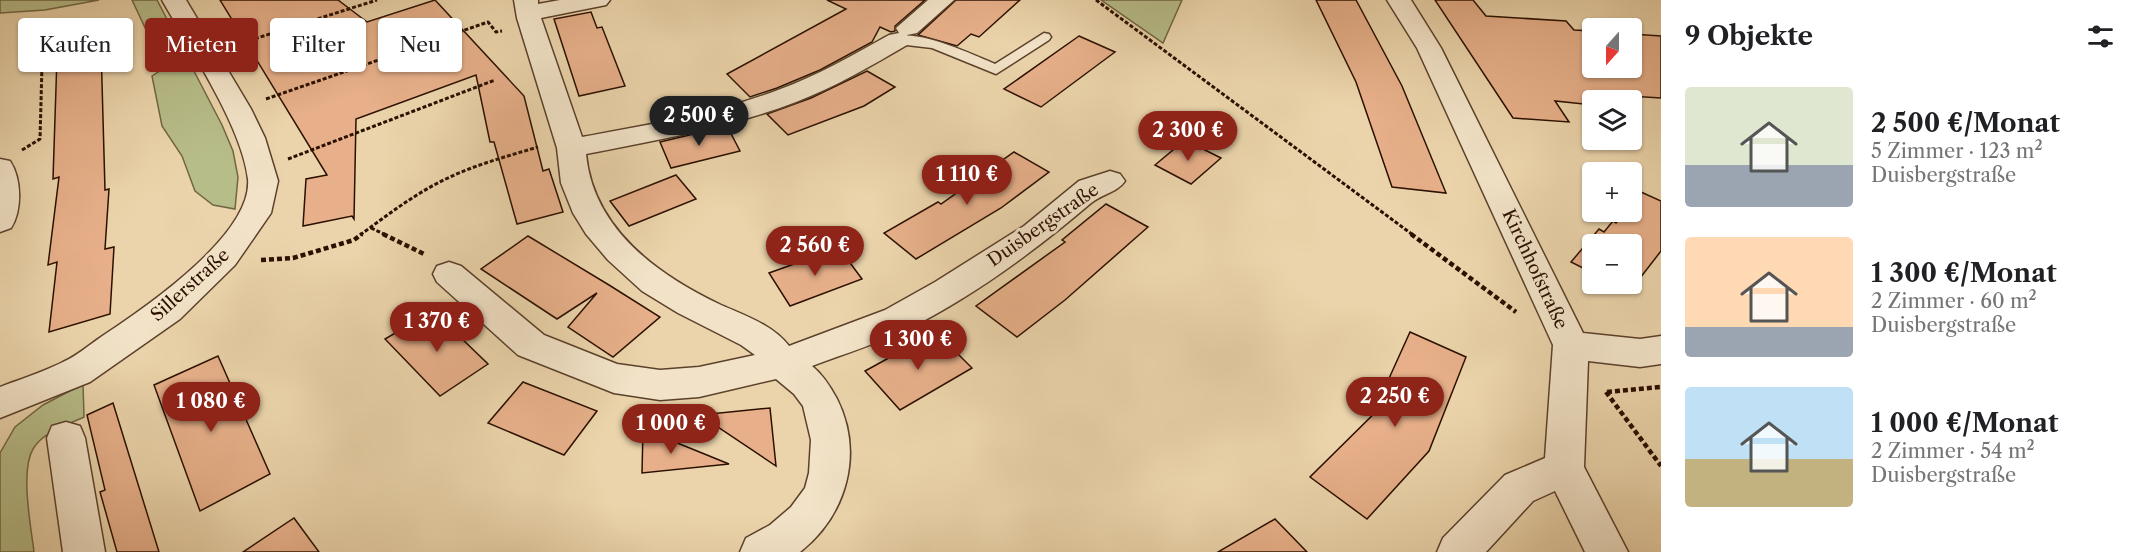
<!DOCTYPE html>
<html lang="de">
<head>
<meta charset="utf-8">
<style>
	:root { --surface:#fff; --page:#f2f2f2; --text:#202124; --muted:#757577; --accent:#8f2418 }
	body { margin:0; font-family:"Libre Caslon Text",serif; background:var(--page); color:var(--text); height:100vh; display:flex; flex-direction:column; font-size:22px; white-space:nowrap }
	* { box-sizing:border-box; margin:0 }
	p { font-size:20px; color:var(--muted) }
	.icon { flex:none; width:33px; height:33px; fill:none; stroke:currentColor; stroke-width:2; stroke-linecap:round; stroke-linejoin:round }
	.map { position:relative; flex:1; overflow:hidden }
	.side { display:flex; flex-direction:column; background:var(--surface); width:480px }
	.side>* { flex:none }
	.guide { position:absolute; left:18px; top:18px; width:570px; height:54px; display:flex; gap:12px }
	.needle { width:39px; rotate:201deg }
	.buttons { position:absolute; left:1582px; top:18px; display:grid; gap:12px }
	.buttons a { display:grid; place-items:center; width:60px; height:60px; border-radius:6px; background:var(--surface); box-shadow:0 2px 4px #0004; font-size:30px }
	.price { position:absolute; translate:-50% -51px; padding:0 14px; border-radius:21px; background:var(--accent); color:#fff; font-size:20px; line-height:39px; filter:drop-shadow(0 2px 3px #0008) }
	.price::after { content:''; position:absolute; left:50%; top:36px; width:18px; height:14px; margin-left:-9px; background:inherit; clip-path:polygon(0 0,100% 0,50% 100%) }
	.price.selected { background:#222; color:#fff }
	ul { padding:0; list-style:none }
	li { display:flex; align-items:center; gap:18px; height:150px; padding:0 24px }
	li span { display:grid; place-items:center; flex:none; width:168px; height:120px; border-radius:6px; color:#555 }
	li>.icon { margin-inline-start:auto }
	span .icon { width:72px; height:72px; fill:#fffc; stroke-width:1 }
	li b { font-size:26px }
	h2 { display:flex; justify-content:space-between; align-items:center; height:72px; padding:0 24px; font-size:26px }
	.tag { padding:0 21px; border-radius:6px; background:var(--surface); box-shadow:0 2px 4px #0004; font-size:21px; line-height:54px }
	.tag.selected { background:var(--accent); color:#fff }
	main { display:flex; flex:1; min-height:0 }
	.map>svg:first-child { display:block }
	.green { fill:#b7bd89; stroke:#716644; stroke-width:1.5 }
	.building { fill:#e7b08a; stroke:#2b1000; stroke-width:1.5 }
	.lines { fill:none; stroke-linecap:round; stroke-linejoin:round }
	.lane-casing { stroke:#5b412b; stroke-width:3 }
	.street-casing { stroke:#5b412b; stroke-width:3 }
	.path-far1 { stroke:#2b1000; stroke-width:3; stroke-dasharray:4 2; stroke-linecap:butt }
	.path { stroke:#2b1000; stroke-width:4.5; stroke-dasharray:5 3; stroke-linecap:butt }
	.lane { fill:#f2e3c8; fill-rule:evenodd }
	.street { fill:#f2e3c8; fill-rule:evenodd }
	.labels { text-anchor:middle; stroke-width:6; stroke-linejoin:round; paint-order:stroke }
	.street-label { font-size:18px; fill:#2b1000; stroke:#f2e3c8 }
</style>
</head>
<body>
<main>
<div class="map">
<svg width="1661" height="552" viewBox="0 0 1661 552">
	<rect width="100%" height="100%" fill="#ebd4ab"/>
	<filter id="stains"><feTurbulence type="fractalNoise" baseFrequency=".00333" numOctaves="4"/><feColorMatrix values="0 0 0 0 .2 0 0 0 0 .09 0 0 0 0 .02 0 0 0 .5 -.17"/></filter>
	<radialGradient id="worn" r=".72"><stop offset=".6" stop-color="#630" stop-opacity="0"/><stop offset="1" stop-color="#630" stop-opacity=".3"/></radialGradient>
	<g class="green">
		<path d="M 0,0 L 99,0 L 45,10 L 0,13 Z"/>
		<path d="M 132,0 L 157,0 L 222,125 L 233,151 L 238,177 L 235,209 L 213,205 L 195,191 L 182,156 L 162,126 L 152,76 L 164,68 Z"/>
		<path d="M 1101,0 L 1182,0 L 1163,43 Z"/>
		<path d="M 83,384 L 84,417 C 67,425 43,432 33,449 C 20,471 31,527 34,552 L 0,552 L 0,453 L 15,427 L 43,405 Z"/>
	</g>
	<g class="building">
		<path d="M 220,0 L 338,0 L 367,22 L 435,0 L 524,96 L 543,171 L 549,169 L 563,212 L 517,224 L 494,142 L 490,142 L 476,75 L 356,119 L 354,219 L 352,216 L 303,226 L 306,179 L 327,175 Z"/>
		<path d="M 827,0 L 925,0 L 895,26 L 895,31 L 891,32 L 880,27 L 872,42 L 820,70 L 777,88 L 750,97 L 727,74 L 846,9 Z"/>
		<path d="M 956,0 L 1020,0 L 979,37 L 971,34 L 957,46 L 918,35 Z"/>
		<path d="M 1316,0 L 1356,0 L 1402,86 L 1446,193 L 1392,187 L 1356,82 Z"/>
		<path d="M 1435,0 L 1473,0 L 1486,16 L 1566,21 L 1574,30 L 1593,31 L 1593,68 L 1632,68 L 1632,34 L 1661,36 L 1661,98 L 1630,96 L 1640,109 L 1632,108 L 1632,100 L 1593,100 L 1593,105 L 1555,101 L 1569,122 L 1513,118 Z"/>
		<path d="M 591,12 L 597,28 L 602,27 L 625,86 L 579,96 L 554,19 Z"/>
		<path d="M 1079,36 L 1115,52 L 1041,107 L 1004,89 Z"/>
		<path d="M 101,46 L 105,190 L 109,189 L 105,249 L 114,247 L 110,314 L 49,332 L 57,262 L 48,265 L 59,177 L 53,179 L 57,57 Z"/>
		<path d="M 867,71 L 895,87 L 864,106 L 788,135 L 767,114 L 811,98 Z"/>
		<path d="M 727,126 L 740,151 L 671,168 L 660,142 Z"/>
		<path d="M 1185,140 L 1221,158 L 1191,184 L 1155,165 Z"/>
		<path d="M 1014,152 L 1049,172 L 1001,208 L 916,259 L 884,233 L 938,202 L 941,204 Z"/>
		<path d="M 676,175 L 696,199 L 629,226 L 610,201 Z"/>
		<path d="M 1641,192 L 1661,201 L 1661,251 L 1630,291 L 1614,284 L 1632,284 L 1632,244 L 1593,244 L 1593,273 L 1571,262 L 1599,229 L 1604,232 L 1613,221 L 1616,223 L 1625,212 L 1632,212 L 1632,203 Z"/>
		<path d="M 1106,204 L 1148,227 L 1065,300 L 1017,337 L 976,306 L 1065,242 L 1062,240 Z"/>
		<path d="M 528,236 L 609,285 L 660,317 L 613,357 L 568,327 L 597,293 L 557,319 L 481,269 Z"/>
		<path d="M 839,248 L 862,279 L 790,306 L 769,273 Z"/>
		<path d="M 433,311 L 488,364 L 440,396 L 385,339 Z"/>
		<path d="M 936,332 L 972,368 L 900,410 L 865,371 Z"/>
		<path d="M 1410,332 L 1466,357 L 1429,451 L 1367,519 L 1310,477 L 1398,390 L 1386,385 Z"/>
		<path d="M 218,356 L 270,474 L 200,511 L 154,385 Z"/>
		<path d="M 523,382 L 597,411 L 564,455 L 488,423 Z"/>
		<path d="M 113,403 L 159,552 L 117,552 L 100,492 L 105,490 L 87,415 Z"/>
		<path d="M 770,408 L 776,466 L 700,415 Z"/>
		<path d="M 643,429 L 729,464 L 642,473 Z"/>
		<path d="M 294,518 L 319,552 L 243,552 Z"/>
		<path d="M 1275,519 L 1307,552 L 1218,552 Z"/>
	</g>
	<g class="lines">
		<defs>
			<path id="lane" d="M 1044,33 L 1049,34 L 1051,37 L 1049,40 L 996,74 L 932,48 L 898,44 L 891,40 C 908,24 976,56 995,64 Z"/>
			<g id="street">
				<path d="M 162,0 L 186,0 L 251,109 L 265,138 L 278,181 L 271,213 L 235,265 L 180,319 L 90,382 L 0,418 L 0,387 C 21,379 43,372 63,362 C 77,356 89,345 101,337 C 142,310 253,235 248,179 C 242,126 189,48 162,0 Z"/>
				<path d="M 514,0 L 538,0 L 538,4 L 560,0 L 610,0 L 606,5 L 541,18 L 582,137 C 648,125 715,114 778,90 C 817,76 853,55 889,35 L 899,33 L 896,28 L 928,0 L 954,0 L 917,33 L 907,35 L 910,40 L 907,45 C 871,66 835,87 796,102 C 728,128 657,140 586,154 C 593,228 656,274 719,304 C 743,315 772,324 789,346 L 885,310 L 935,282 L 1024,226 L 1079,181 L 1110,171 L 1120,174 L 1125,181 C 1118,192 1102,194 1091,203 C 1036,250 975,295 910,328 C 879,343 844,354 812,366 C 823,375 830,386 837,399 C 864,453 847,515 800,552 L 740,552 L 746,538 L 770,525 L 791,507 L 805,488 L 809,473 L 811,440 L 803,406 L 794,394 L 776,379 L 699,397 L 660,400 L 614,393 L 518,355 L 437,282 L 433,274 L 437,266 L 449,262 L 461,266 L 544,335 L 617,364 L 660,370 L 699,367 L 755,355 L 741,345 L 678,313 L 642,291 L 608,260 L 586,234 L 573,213 L 561,183 L 557,148 L 517,18 Z"/>
				<path d="M 1387,0 L 1411,0 L 1441,48 L 1583,333 L 1640,339 L 1661,336 L 1661,364 L 1640,367 L 1588,361 L 1584,467 L 1628,552 L 1585,552 L 1555,491 L 1533,501 L 1486,552 L 1437,552 L 1443,538 L 1505,475 L 1545,458 L 1553,345 L 1417,48 Z"/>
				<path d="M 0,159 L 10,161 C 22,179 22,211 11,228 L 0,232 Z"/>
				<path d="M 66,422 L 80,426 L 85,438 L 105,552 L 63,552 L 47,438 L 52,426 Z"/>
			</g>
		</defs>
		<use href="#lane" class="lane-casing"/>
		<use href="#street" class="street-casing"/>
		<g class="path-far1">
			<path d="M 1096,0 L 1413,235"/>
			<path d="M 232,46 L 377,0"/>
			<path d="M 266,99 L 488,22 L 496,32 L 502,31"/>
			<path d="M 22,150 L 40,139 L 42,65"/>
			<path d="M 288,159 L 495,80"/>
			<path d="M 371,228 L 386,235"/>
			<path d="M 360,235 C 389,214 417,192 450,177 C 478,164 508,156 538,147"/>
		</g>
		<g class="path">
			<path d="M 383,234 L 424,254"/>
			<path d="M 1411,234 L 1516,312"/>
			<path d="M 261,260 L 293,258 L 354,240 L 362,234"/>
			<path d="M 1606,392 L 1661,466"/>
			<path d="M 1607,392 L 1661,387"/>
		</g>
		<use href="#lane" class="lane"/>
		<use href="#street" class="street"/>
	</g>
	<g class="labels">
		<g class="street-label">
			<text transform="translate(1043 225) rotate(-35)" y="6">Duisbergstraße</text>
			<text transform="translate(1535 269) rotate(65)" y="6">Kirchhofstraße</text>
			<text transform="translate(190 285) rotate(-42)" y="6">Sillerstraße</text>
		</g>
	</g>
	<rect width="100%" height="100%" filter="url(#stains)"/>
	<rect width="100%" height="100%" fill="url(#worn)"/>
</svg>
<div class="buttons">
<a><svg class="needle" viewBox="-14 -14 28 28"><path d="M0-13l5 13h-10z" fill="#e53935"/><path d="M0 13l5-13h-10z" fill="#757577"/></svg></a>
<a><svg class="icon" aria-label="layers" viewBox="0 0 24 24"><path d="M12 4l9 5-9 5-9-5zM3 14l9 5 9-5"/></svg></a>
<a>+</a>
<a>−</a>
</div>
<b class="price selected" style="left:699px;top:147px">2 500 €</b>
<b class="price" style="left:1188px;top:162px">2 300 €</b>
<b class="price" style="left:967px;top:206px">1 110 €</b>
<b class="price" style="left:815px;top:277px">2 560 €</b>
<b class="price" style="left:437px;top:353px">1 370 €</b>
<b class="price" style="left:918px;top:371px">1 300 €</b>
<b class="price" style="left:1395px;top:428px">2 250 €</b>
<b class="price" style="left:211px;top:433px">1 080 €</b>
<b class="price" style="left:671px;top:455px">1 000 €</b>
<div class="guide">
<a class="tag">Kaufen</a>
<a class="tag selected">Mieten</a>
<a class="tag">Filter</a>
<a class="tag">Neu</a>
</div>
</div>
<section class="side">
<h2>9 Objekte<svg class="icon" aria-label="filters" viewBox="0 0 24 24"><path d="M4 7h16M4 17h16"/><circle cx="9" cy="7" r="2"/><circle cx="15" cy="17" r="2"/></svg></h2>
<ul>
<li><span style="background:linear-gradient(#dfe7d0 65%,#9aa5b1 0)"><svg class="icon" aria-label="home" viewBox="0 0 24 24"><path d="M3 11l9-7 9 7M6 9v11h12V9"/></svg></span><div><b>2 500 €/Monat</b><p>5 Zimmer · 123 m²</p><p>Duisbergstraße</p></div></li>
<li><span style="background:linear-gradient(#ffd9b3 75%,#9aa5b1 0)"><svg class="icon" aria-label="home" viewBox="0 0 24 24"><path d="M3 11l9-7 9 7M6 9v11h12V9"/></svg></span><div><b>1 300 €/Monat</b><p>2 Zimmer · 60 m²</p><p>Duisbergstraße</p></div></li>
<li><span style="background:linear-gradient(#bfe0f5 60%,#c2b280 0)"><svg class="icon" aria-label="home" viewBox="0 0 24 24"><path d="M3 11l9-7 9 7M6 9v11h12V9"/></svg></span><div><b>1 000 €/Monat</b><p>2 Zimmer · 54 m²</p><p>Duisbergstraße</p></div></li>
</ul>
</section>
</main>
</body>
</html>
